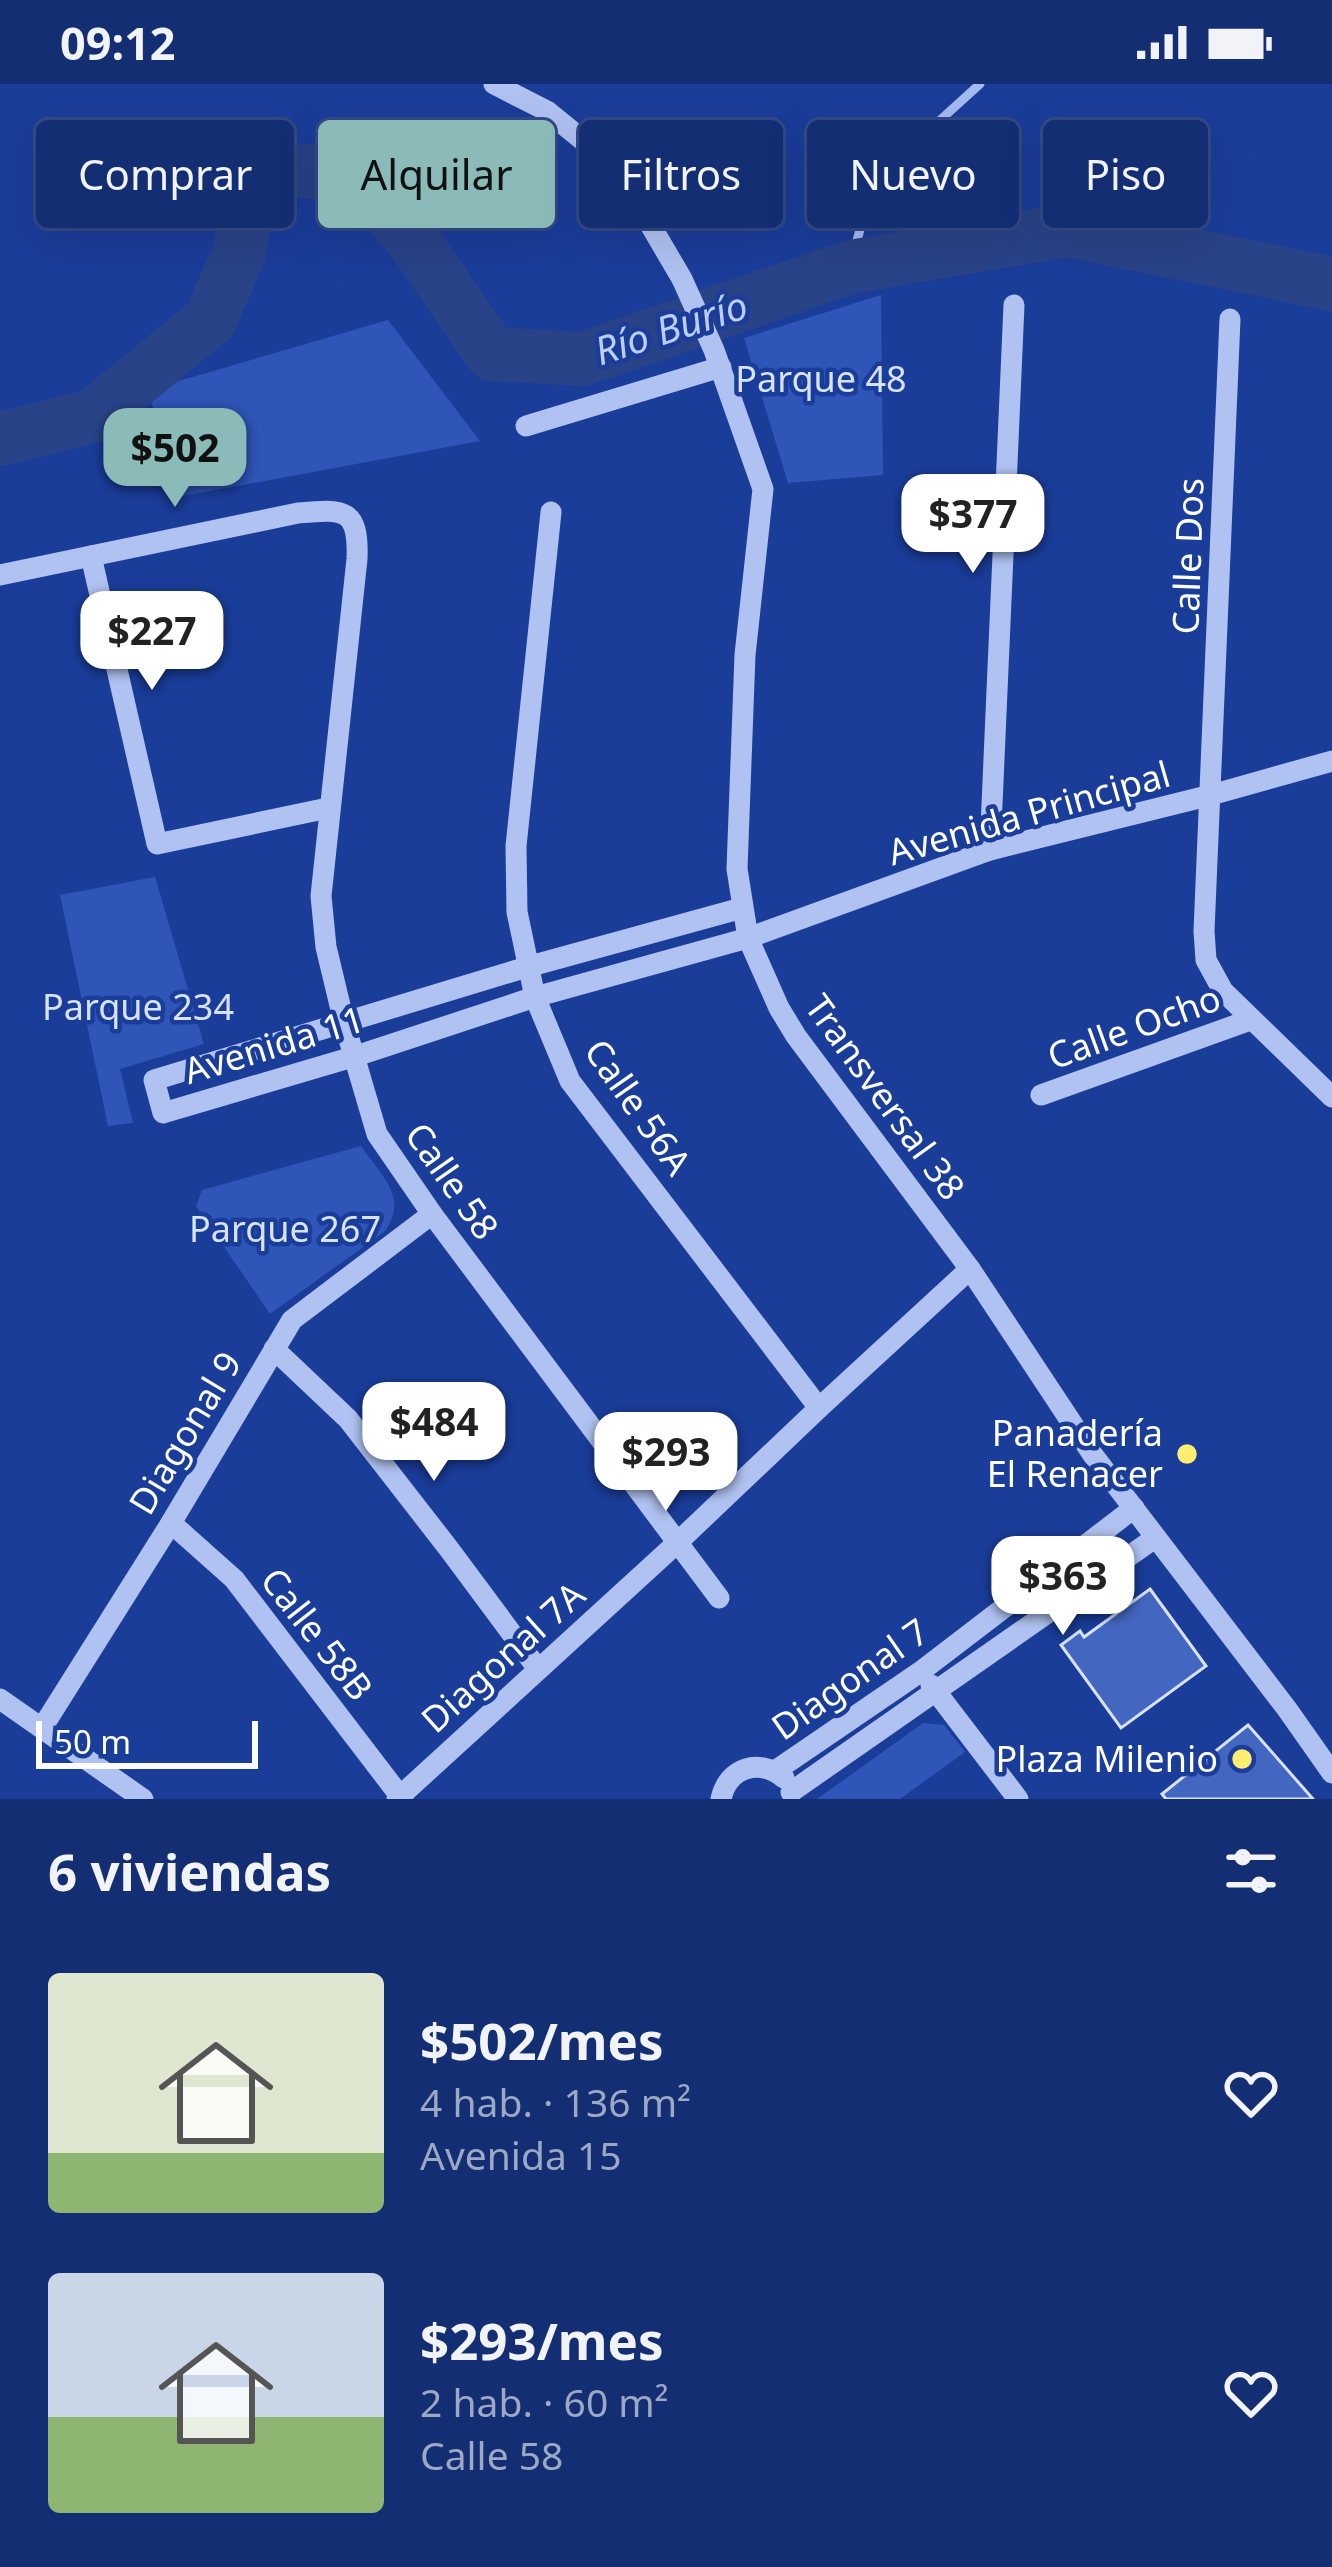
<!DOCTYPE html>
<html lang="es">
<head>
<meta charset="utf-8">
<style>
	:root { --surface:#142e74; --page:#213a7c; --text:#f1f3f6; --muted:#9da8c5; --line:#334a86; --accent:#8bbbb9 }
	body { margin:0; font-family:"Noto Sans",sans-serif; background:var(--page); color:var(--text); height:100vh; display:flex; flex-direction:column; font-size:45px; white-space:nowrap }
	* { box-sizing:border-box; margin:0 }
	p { font-size:39px; color:var(--muted) }
	.icon { flex:none; width:66px; height:66px; fill:none; stroke:currentColor; stroke-width:2; stroke-linecap:round; stroke-linejoin:round }
	.map { position:relative; height:1715px; overflow:hidden }
	.sheet { display:flex; flex-direction:column; background:var(--surface); flex:1 }
	.sheet>* { flex:none }
	.guide { position:absolute; left:36px; top:36px; width:1260px; height:108px; display:flex; gap:24px }
	.scale { position:absolute; left:36px; bottom:30px; width:222px; box-sizing:border-box; padding-left:12px; border:6px solid #fff; border-top:0; font-size:33px; line-height:42px; white-space:nowrap; color:#fff; -webkit-text-stroke:9px #1a3d9a; paint-order:stroke }
	.price { position:absolute; translate:-50% -102px; padding:0 27px; border-radius:24px; background:#fff; color:#222; font-size:39px; line-height:78px; filter:drop-shadow(0 3px 6px #0008) }
	.price::after { content:''; position:absolute; left:50%; top:72px; width:36px; height:27px; margin-left:-18px; background:inherit; clip-path:polygon(0 0,100% 0,50% 100%) }
	.price.current { background:var(--accent); color:#111 }
	ul { padding:0; list-style:none }
	li { display:flex; align-items:center; gap:36px; height:300px; padding:0 48px }
	li span { display:grid; place-items:center; flex:none; width:336px; height:240px; border-radius:12px; color:#555 }
	li>.icon { margin-inline-start:auto }
	span .icon { width:144px; height:144px; fill:#fffc; stroke-width:1 }
	li b { font-size:51px }
	h2 { display:flex; justify-content:space-between; align-items:center; height:144px; padding:0 48px; font-size:51px }
	.chip { padding:0 42px; border-radius:12px; background:var(--surface); box-shadow:0 12px 48px #0002,0 0 0 3px var(--line); font-size:42px; line-height:108px }
	.chip.current { background:var(--accent); color:#111 }
	.status { display:flex; justify-content:space-between; align-items:center; height:84px; padding:0 60px; background:var(--surface); direction:ltr }
	.status svg { height:33px; fill:currentColor }
	.map>svg:first-child { display:block }
	.green { fill:#2e55b7 }
	.lines { fill:none; stroke-linecap:round; stroke-linejoin:round }
	.stream { stroke:#a3bbf3; stroke-width:9 }
	.river { stroke:#294389; stroke-width:54 }
	.building { fill:#4366c1; stroke:#d7e2fc; stroke-width:3 }
	.minor { stroke:#b0c2f1; stroke-width:21 }
	.poi-dot { fill:#ffed70; stroke:#1a3d9a; stroke-width:4.5 }
	.labels { text-anchor:middle; stroke-width:9; stroke-linejoin:round; paint-order:stroke }
	.park-label { font-size:36px; fill:#d7e2fc; stroke:#1a3d9a }
	.street-label { font-size:36px; fill:#fff; stroke:#1a3d9a }
	.poi-label { font-size:36px; fill:#fff; stroke:#1a3d9a; text-anchor:end }
	.water-label { font-size:39px; font-style:italic; fill:#bccdf7; stroke:#1a3d9a }
</style>
</head>
<body>
<div class="status"><b>09:12</b><svg viewBox="0 0 49 12"><path d="M0 12V9h3v3zM5 12V6h3v6zM10 12V3h3v9zM15 12V0h3v12zM26 1h20v11H26zM47 4h2v5h-2z"/></svg></div>
<div class="map">
<svg width="1332" height="1715" viewBox="0 0 1332 1715">
	<rect width="100%" height="100%" fill="#1a3d9a"/>
	<g class="green">
		<path d="M 881,211 L 883,391 L 788,399 L 744,254 Z"/>
		<path d="M 388,236 L 480,357 L 178,413 L 148,306 Z"/>
		<path d="M 155,793 L 204,960 L 120,985 L 133,1039 L 108,1042 L 60,811 Z"/>
		<path d="M 361,1062 C 381,1091 410,1114 384,1148 L 270,1230 L 196,1122 L 202,1106 Z"/>
		<path d="M 923,1639 L 944,1641 L 965,1668 L 900,1715 L 817,1715 Z"/>
	</g>
	<g class="lines">
		<path class="stream" d="M 850,183 L 866,123 L 905,68 L 980,0"/>
		<path class="river" d="M 0,355 L 93,332 L 210,236 L 239,169 L 247,120 L 291,86 L 323,89 L 367,104 L 413,156 L 492,270 L 583,275 L 850,183 L 1068,146 L 1332,200"/>
	</g>
	<g class="building">
		<path d="M 1150,1505 L 1206,1582 L 1121,1644 L 1061,1561 L 1080,1547 L 1084,1553 Z"/>
		<path d="M 1248,1641 L 1313,1715 L 1166,1715 L 1162,1710 Z"/>
	</g>
	<g class="lines">
		<g class="minor">
			<path d="M 494,0 L 547,27 L 617,84 L 682,195 L 714,266 L 763,405 L 745,571 L 737,785 L 748,854 L 779,924 L 796,952 L 970,1185 L 1093,1371 L 1287,1625 L 1332,1689"/>
			<path d="M 1230,235 L 1204,847 L 1206,876 L 1223,907 L 1332,1013"/>
			<path d="M 526,342 L 721,283"/>
			<path d="M 551,428 L 516,762 L 517,828 L 535,913 L 570,997 L 819,1324"/>
			<path d="M 91,472 L 157,760 L 328,724"/>
			<path d="M 0,491 L 298,429 C 343,425 359,423 357,475 L 321,812 L 326,863 L 344,938 L 377,1050 L 432,1130 L 719,1514"/>
			<path d="M 990,766 L 1014,221"/>
			<path d="M 742,824 L 527,883 L 154,996 L 163,1029 L 356,972 L 535,913 L 748,854 L 990,766 L 1211,711 L 1332,677"/>
			<path d="M 1041,1011 L 1250,936"/>
			<path d="M 274,1265 L 348,1335 L 449,1465 L 538,1585"/>
			<path d="M 171,1439 L 234,1495 L 400,1712"/>
			<path d="M 931,1601 L 1018,1715"/>
			<path d="M 0,1615 L 143,1715"/>
			<path d="M 42,1644 L 171,1439 L 292,1236 L 432,1130"/>
			<path d="M 775,1687 L 920,1588 L 1134,1424"/>
			<path d="M 791,1708 L 1155,1454"/>
			<path d="M 397,1715 L 678,1458 L 819,1324 L 970,1185"/>
			<path d="M 721,1715 C 728,1683 759,1674 784,1694"/>
		</g>
	</g>
	<g class="poi-dot">
		<circle cx="1187" cy="1370" r="12"/>
		<circle cx="1242" cy="1675" r="12"/>
	</g>
	<g class="labels">
		<g class="park-label">
			<text x="821" y="308">Parque 48</text>
			<text x="138" y="936">Parque 234</text>
			<text x="285" y="1158">Parque 267</text>
		</g>
		<g class="street-label">
			<text transform="translate(1188 472) rotate(-88)" y="13">Calle Dos</text>
			<text transform="translate(1029 729) rotate(-16)" y="13">Avenida Principal</text>
			<text transform="translate(1134 943) rotate(-20)" y="13">Calle Ocho</text>
			<text transform="translate(274 961) rotate(-17)" y="13">Avenida 11</text>
			<text transform="translate(885 1013) rotate(54)" y="13">Transversal 38</text>
			<text transform="translate(638 1023) rotate(55)" y="13">Calle 56A</text>
			<text transform="translate(452 1097) rotate(55)" y="13">Calle 58</text>
			<text transform="translate(185 1349) rotate(-59)" y="13">Diagonal 9</text>
			<text transform="translate(317 1550) rotate(52)" y="13">Calle 58B</text>
			<text transform="translate(503 1573) rotate(-42)" y="13">Diagonal 7A</text>
			<text transform="translate(850 1595) rotate(-35)" y="13">Diagonal 7</text>
		</g>
		<g class="poi-label">
			<text x="1163" y="1362">Panadería<tspan x="1163" dy="41">El Renacer</tspan></text>
			<text x="1218" y="1688">Plaza Milenio</text>
		</g>
		<g class="water-label">
			<text transform="translate(671 244) rotate(-18)" y="14">Río Burío</text>
		</g>
	</g>
</svg>
<div class="scale">50 m</div>
<b class="price current" style="left:175px;top:426px">$502</b>
<b class="price" style="left:973px;top:492px">$377</b>
<b class="price" style="left:152px;top:609px">$227</b>
<b class="price" style="left:434px;top:1400px">$484</b>
<b class="price" style="left:666px;top:1430px">$293</b>
<b class="price" style="left:1063px;top:1554px">$363</b>
<div class="guide">
<a class="chip">Comprar</a>
<a class="chip current">Alquilar</a>
<a class="chip">Filtros</a>
<a class="chip">Nuevo</a>
<a class="chip">Piso</a>
</div>
</div>
<section class="sheet">
<h2>6 viviendas<svg class="icon" aria-label="filters" viewBox="0 0 24 24"><path d="M4 7h16M4 17h16"/><circle cx="9" cy="7" r="2"/><circle cx="15" cy="17" r="2"/></svg></h2>
<ul>
<li><span style="background:linear-gradient(#dfe7d0 75%,#8fb573 0)"><svg class="icon" aria-label="home" viewBox="0 0 24 24"><path d="M3 11l9-7 9 7M6 9v11h12V9"/></svg></span><div><b>$502/mes</b><p>4 hab. · 136 m²</p><p>Avenida 15</p></div><svg class="icon" aria-label="heart" viewBox="0 0 24 24"><path d="M12 20l-8-8c-3-5 5-10 8-4 3-6 11-1 8 4z"/></svg></li>
<li><span style="background:linear-gradient(#c9d6e8 60%,#8fb573 0)"><svg class="icon" aria-label="home" viewBox="0 0 24 24"><path d="M3 11l9-7 9 7M6 9v11h12V9"/></svg></span><div><b>$293/mes</b><p>2 hab. · 60 m²</p><p>Calle 58</p></div><svg class="icon" aria-label="heart" viewBox="0 0 24 24"><path d="M12 20l-8-8c-3-5 5-10 8-4 3-6 11-1 8 4z"/></svg></li>
</ul>
</section>
</body>
</html>
